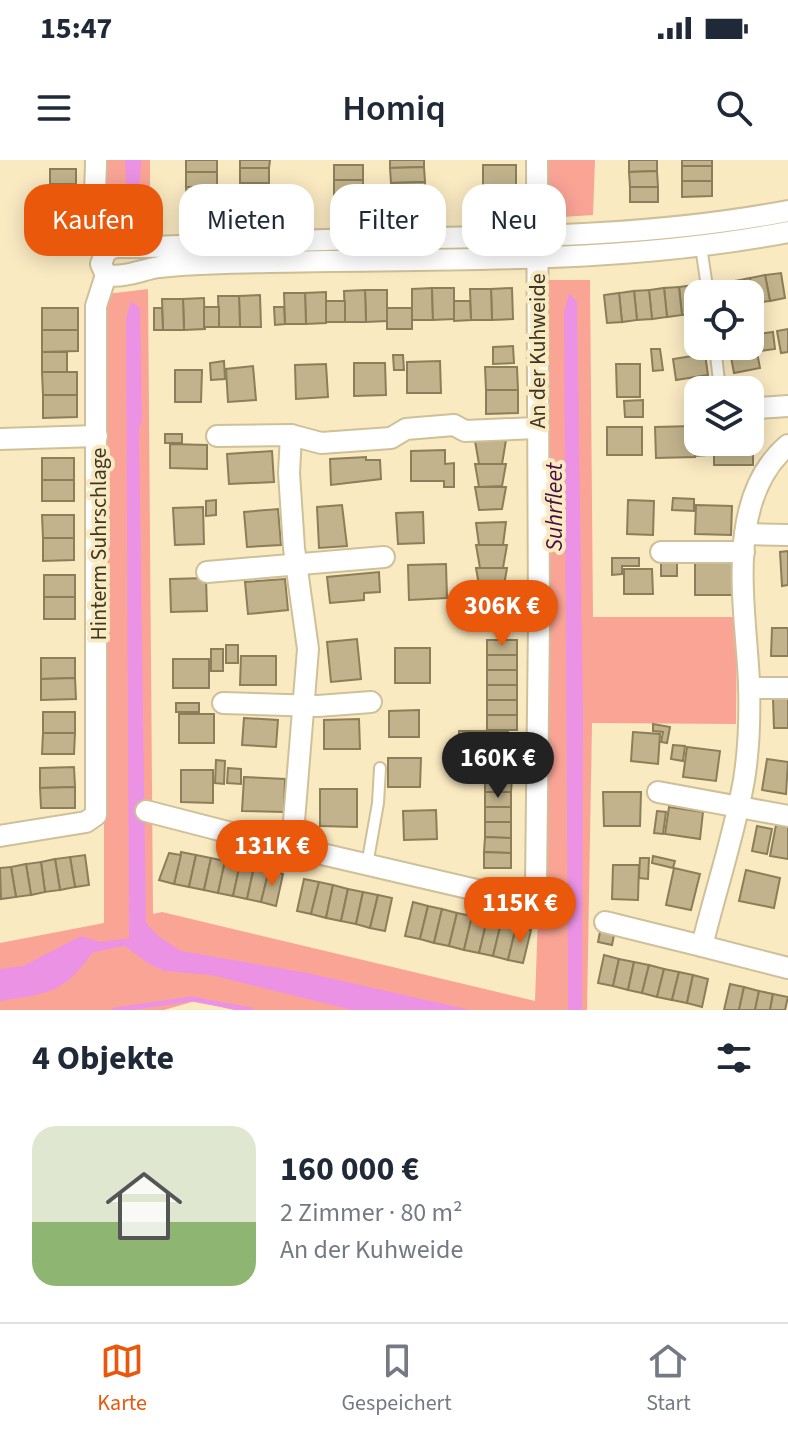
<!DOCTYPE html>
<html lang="de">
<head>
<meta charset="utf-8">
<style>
	:root { --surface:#fff; --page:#f6f6f7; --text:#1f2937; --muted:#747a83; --line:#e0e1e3; --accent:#ea580c }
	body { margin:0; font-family:"Source Sans 3",sans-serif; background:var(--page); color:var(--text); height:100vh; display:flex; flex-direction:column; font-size:30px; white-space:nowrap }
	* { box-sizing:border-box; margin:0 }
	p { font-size:26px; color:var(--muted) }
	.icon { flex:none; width:44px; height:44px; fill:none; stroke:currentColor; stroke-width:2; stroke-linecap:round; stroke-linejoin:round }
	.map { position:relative; height:850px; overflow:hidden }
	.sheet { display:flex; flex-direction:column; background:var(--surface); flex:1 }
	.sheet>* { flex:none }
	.guide { position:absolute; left:24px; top:24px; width:740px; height:72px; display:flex; gap:16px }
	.buttons { position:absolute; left:684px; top:120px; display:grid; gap:16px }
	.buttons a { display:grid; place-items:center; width:80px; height:80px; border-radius:16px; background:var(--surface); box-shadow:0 4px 20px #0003; font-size:40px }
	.price { position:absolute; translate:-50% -68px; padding:0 18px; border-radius:28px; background:var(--accent); color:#fff; font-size:26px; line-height:52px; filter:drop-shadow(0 2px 4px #0008) }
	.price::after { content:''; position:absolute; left:50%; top:48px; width:24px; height:18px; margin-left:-12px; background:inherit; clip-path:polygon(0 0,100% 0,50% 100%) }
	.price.on { background:#222; color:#fff }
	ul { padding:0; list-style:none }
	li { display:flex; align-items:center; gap:24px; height:200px; padding:0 32px }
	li+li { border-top:2px solid var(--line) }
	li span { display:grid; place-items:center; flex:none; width:224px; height:160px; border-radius:24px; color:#555 }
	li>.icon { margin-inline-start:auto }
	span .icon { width:96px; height:96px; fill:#fffc; stroke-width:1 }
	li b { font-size:34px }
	h2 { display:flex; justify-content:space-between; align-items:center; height:96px; padding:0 32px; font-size:34px }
	.pill { padding:0 28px; border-radius:24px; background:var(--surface); box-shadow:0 4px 20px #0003; font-size:28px; line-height:72px }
	.pill.on { background:var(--accent); color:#fff }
	.status { display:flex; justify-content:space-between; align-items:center; height:56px; padding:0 40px; background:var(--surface); direction:ltr }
	.status svg { height:22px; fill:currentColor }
	header { display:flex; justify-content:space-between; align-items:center; height:104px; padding:0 32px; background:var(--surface); font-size:36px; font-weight:600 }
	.tab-bar { display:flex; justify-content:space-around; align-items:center; height:112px; border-top:2px solid var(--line); background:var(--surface); font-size:22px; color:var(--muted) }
	.tab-bar a { display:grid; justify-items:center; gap:4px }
	.tab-bar .on { color:var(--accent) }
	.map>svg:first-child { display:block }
	.green { fill:#faa496 }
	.water { fill:#eb92e5 }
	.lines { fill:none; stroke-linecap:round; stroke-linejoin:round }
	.stream { stroke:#eb92e5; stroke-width:5 }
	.building { fill:#c2b38c; stroke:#8c7e58; stroke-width:2 }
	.service-casing { stroke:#cfc099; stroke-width:14 }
	.minor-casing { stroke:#cfc099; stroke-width:24 }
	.service { stroke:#fff; stroke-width:10 }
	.minor { stroke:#fff; stroke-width:20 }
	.labels { text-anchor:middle; stroke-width:8; stroke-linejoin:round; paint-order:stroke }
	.street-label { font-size:22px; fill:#3c3626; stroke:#faeac2 }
	.water-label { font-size:24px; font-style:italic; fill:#450f44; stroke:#faeac2 }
</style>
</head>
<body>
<div class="status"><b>15:47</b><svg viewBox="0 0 49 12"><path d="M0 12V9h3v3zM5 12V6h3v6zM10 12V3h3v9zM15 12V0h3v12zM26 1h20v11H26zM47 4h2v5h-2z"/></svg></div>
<header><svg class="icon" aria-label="menu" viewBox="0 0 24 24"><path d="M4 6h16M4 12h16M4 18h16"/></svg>Homiq<svg class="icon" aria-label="search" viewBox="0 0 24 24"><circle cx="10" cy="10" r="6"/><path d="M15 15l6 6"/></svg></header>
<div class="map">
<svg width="788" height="850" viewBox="0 0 788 850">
	<rect width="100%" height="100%" fill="#faeac2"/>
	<g class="green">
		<path d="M 104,0 L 150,0 L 150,67 L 126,70 L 104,57 Z"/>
		<path d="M 544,0 L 595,0 L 593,55 L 547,58 Z"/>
		<path d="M 545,120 L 590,120 L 593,457 L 737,457 L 736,564 L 592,563 L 587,850 L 234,850 L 195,841 L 164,850 L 0,850 L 0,783 L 104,763 L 104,143 L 107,134 L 148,129 L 153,754 L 162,752 L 535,841 L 538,756 L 544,747 Z"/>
	</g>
	<g class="water">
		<path d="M 125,0 L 141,0 L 137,61 L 132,62 L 127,45 Z"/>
		<path d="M 569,133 L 577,142 L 583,554 L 582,850 L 568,850 L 568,827 L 564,153 Z"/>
		<path d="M 131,141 L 140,148 L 142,260 L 139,269 L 146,763 L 158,776 L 181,791 L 307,813 L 470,850 L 352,850 L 211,815 L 165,811 L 149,804 L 125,786 L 93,792 C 63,834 49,833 0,841 L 0,809 L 23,806 L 81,776 L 100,782 L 129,778 L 126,159 Z"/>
	</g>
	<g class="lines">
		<path class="stream" d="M 115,850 L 192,839 L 251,850"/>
	</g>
	<g class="building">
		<rect x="186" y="0" width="31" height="12"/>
		<path d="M 240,0 L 270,0 L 269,8 L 240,8 Z"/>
		<path d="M 390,0 L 424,0 L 424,7 L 390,8 Z"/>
		<path d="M 629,0 L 657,0 L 657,11 L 629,12 Z"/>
		<rect x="682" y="0" width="30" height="6"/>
		<rect x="334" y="5" width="29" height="15"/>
		<rect x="483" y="5" width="33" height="20"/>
		<rect x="682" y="6" width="30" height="15"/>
		<path d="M 424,7 L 425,22 L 391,23 L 390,8 Z"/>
		<rect x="240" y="8" width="29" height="15"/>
		<rect x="50" y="9" width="26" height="15"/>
		<path d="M 657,11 L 658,27 L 630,27 L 629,12 Z"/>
		<rect x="186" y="12" width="31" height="15"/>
		<rect x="334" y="20" width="29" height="15"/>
		<path d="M 682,21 L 712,21 L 712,36 L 682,37 Z"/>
		<path d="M 425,22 L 425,37 L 391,38 L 391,23 Z"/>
		<path d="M 240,23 L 269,23 L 269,39 L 240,38 Z"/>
		<rect x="50" y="24" width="26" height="16"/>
		<path d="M 483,25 L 516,25 L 516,45 L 482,45 Z"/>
		<path d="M 186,27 L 217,27 L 217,42 L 187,42 Z"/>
		<rect x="630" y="27" width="28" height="15"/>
		<path d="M 334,35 L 363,35 L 363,51 L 334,50 Z"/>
		<path d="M 425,37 L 425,52 L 391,53 L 391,38 Z"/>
		<path d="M 240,38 L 269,39 L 269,54 L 239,54 Z"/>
		<rect x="50" y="40" width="26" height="15"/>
		<rect x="187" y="42" width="30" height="16"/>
		<rect x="50" y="55" width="26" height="16"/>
		<path d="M 781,113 L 785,138 L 770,141 L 765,115 Z"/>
		<path d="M 765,115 L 770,141 L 754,143 L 750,118 Z"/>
		<path d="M 750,118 L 754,143 L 750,144 L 750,134 L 737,134 L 735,121 Z"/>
		<path d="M 735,121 L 737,134 L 721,134 L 719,124 Z"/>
		<path d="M 694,125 L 697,154 L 682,155 L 679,127 Z"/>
		<path d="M 679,127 L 682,155 L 667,157 L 664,128 Z"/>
		<path d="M 432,128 L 433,160 L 412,160 L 412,129 Z"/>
		<path d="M 432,128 L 454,128 L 454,159 L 433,160 Z"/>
		<path d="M 512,128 L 513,159 L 492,160 L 491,129 Z"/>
		<path d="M 664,128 L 667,157 L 652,159 L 649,130 Z"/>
		<path d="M 470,129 L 491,129 L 492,160 L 471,160 Z"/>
		<path d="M 365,130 L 387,130 L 387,161 L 366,162 Z"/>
		<path d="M 365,130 L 366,162 L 345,162 L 344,131 Z"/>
		<path d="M 649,130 L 652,159 L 637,160 L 634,131 Z"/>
		<path d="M 634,131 L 637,160 L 622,162 L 619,133 Z"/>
		<path d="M 326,132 L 326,163 L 306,164 L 305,133 Z"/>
		<path d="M 284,133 L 305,133 L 306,164 L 285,164 Z"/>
		<path d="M 619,133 L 622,162 L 607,163 L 604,135 Z"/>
		<path d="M 260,135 L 261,167 L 240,167 L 239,136 Z"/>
		<path d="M 218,136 L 239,136 L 240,167 L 219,167 Z"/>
		<path d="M 204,138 L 205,169 L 184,170 L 183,139 Z"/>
		<path d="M 162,139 L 183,139 L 184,170 L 163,170 Z"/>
		<rect x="326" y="141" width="19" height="21"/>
		<path d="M 454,141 L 470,141 L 471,160 L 454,161 Z"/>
		<rect x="204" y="147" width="15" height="20"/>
		<path d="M 274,147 L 284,147 L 285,164 L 275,165 Z"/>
		<rect x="42" y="148" width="36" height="22"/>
		<path d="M 154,148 L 162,148 L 163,170 L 154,170 Z"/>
		<rect x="387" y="148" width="25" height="21"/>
		<path d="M 788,169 L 788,192 L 781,193 L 777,171 Z"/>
		<path d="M 42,170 L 78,170 L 78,191 L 42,192 Z"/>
		<path d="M 773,172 L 775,189 L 761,191 L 758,174 Z"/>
		<path d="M 513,186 L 514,203 L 493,204 L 493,187 Z"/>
		<path d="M 756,187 L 760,208 L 734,213 L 730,192 Z"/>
		<path d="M 651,189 L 660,189 L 663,210 L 653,211 Z"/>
		<rect x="42" y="192" width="25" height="20"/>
		<path d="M 705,194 L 708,215 L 676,220 L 673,199 Z"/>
		<path d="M 393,195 L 403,195 L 404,210 L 394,210 Z"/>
		<path d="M 224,201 L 225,219 L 211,220 L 210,203 Z"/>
		<path d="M 440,201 L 441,233 L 407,233 L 407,202 Z"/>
		<path d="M 354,203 L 385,203 L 386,235 L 354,236 Z"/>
		<path d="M 326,204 L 328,237 L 296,239 L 295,205 Z"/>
		<path d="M 616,204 L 640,204 L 640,237 L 617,237 Z"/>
		<path d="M 253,206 L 256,240 L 228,242 L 226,209 Z"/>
		<path d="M 485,207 L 517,207 L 518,230 L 486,230 Z"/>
		<path d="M 175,210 L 202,210 L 201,242 L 175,242 Z"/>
		<path d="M 42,212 L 77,212 L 77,235 L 43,235 Z"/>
		<path d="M 486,230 L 518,230 L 518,253 L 486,254 Z"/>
		<path d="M 43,235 L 77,235 L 77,257 L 43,258 Z"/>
		<path d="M 643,240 L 643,257 L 625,257 L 624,241 Z"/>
		<path d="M 694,266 L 695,297 L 656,298 L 655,267 Z"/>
		<rect x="607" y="267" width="35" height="28"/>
		<path d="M 750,271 L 753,271 L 753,305 L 714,305 L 714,282 L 750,282 Z"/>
		<path d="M 696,272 L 698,282 L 705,282 L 706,295 L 696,296 Z"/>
		<rect x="165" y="274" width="17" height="9"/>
		<path d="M 506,280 L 502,304 L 479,304 L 475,281 Z"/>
		<path d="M 170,284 L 207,285 L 207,309 L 170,308 Z"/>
		<path d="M 445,290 L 445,304 L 454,303 L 454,327 L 444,327 L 444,321 L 411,321 L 411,291 Z"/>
		<path d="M 272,291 L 274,322 L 229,324 L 227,294 Z"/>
		<path d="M 366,297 L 366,300 L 380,300 L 381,319 L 331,325 L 330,299 Z"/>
		<rect x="42" y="298" width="32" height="22"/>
		<path d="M 475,304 L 506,304 L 502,326 L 479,327 Z"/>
		<rect x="42" y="320" width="32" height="21"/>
		<path d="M 475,327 L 506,327 L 502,349 L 479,350 Z"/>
		<path d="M 673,338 L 694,339 L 694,351 L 672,350 Z"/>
		<path d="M 216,340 L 216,355 L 206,356 L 206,341 Z"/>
		<path d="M 628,340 L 654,341 L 653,375 L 627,374 Z"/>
		<path d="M 342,345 L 347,386 L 319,388 L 317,347 Z"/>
		<path d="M 696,345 L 732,346 L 731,375 L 695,374 Z"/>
		<path d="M 203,347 L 204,384 L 175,385 L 173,348 Z"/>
		<path d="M 278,349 L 281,385 L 247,387 L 244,352 Z"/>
		<path d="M 423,352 L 424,383 L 398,384 L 396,353 Z"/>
		<path d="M 42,355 L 74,355 L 74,378 L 43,378 Z"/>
		<path d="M 506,362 L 503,385 L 479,385 L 476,363 Z"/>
		<path d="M 43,378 L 74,378 L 74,400 L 43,401 Z"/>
		<path d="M 476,385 L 507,385 L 503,408 L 480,408 Z"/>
		<path d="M 788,391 L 788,425 L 782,426 L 780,392 Z"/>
		<path d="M 612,398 L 639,398 L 639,406 L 622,406 L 622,414 L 612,415 Z"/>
		<path d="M 734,401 L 734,435 L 695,435 L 695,402 Z"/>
		<rect x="661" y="402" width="16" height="14"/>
		<path d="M 446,404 L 447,438 L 409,440 L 408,405 Z"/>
		<path d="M 476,408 L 507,408 L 503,431 L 480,431 Z"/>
		<path d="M 624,409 L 652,409 L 653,434 L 624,434 Z"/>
		<path d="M 379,412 L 380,432 L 364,433 L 364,440 L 330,443 L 327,417 Z"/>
		<rect x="44" y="415" width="31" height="22"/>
		<path d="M 206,418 L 207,451 L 171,452 L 170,419 Z"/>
		<path d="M 285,419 L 288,450 L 248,454 L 245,422 Z"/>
		<path d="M 476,431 L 507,431 L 504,454 L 480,454 Z"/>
		<rect x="44" y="437" width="31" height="22"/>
		<path d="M 772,468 L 788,468 L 788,496 L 771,496 Z"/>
		<path d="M 357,479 L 361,519 L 331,522 L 327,482 Z"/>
		<rect x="487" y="480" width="30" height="15"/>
		<rect x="226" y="485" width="12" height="18"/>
		<rect x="395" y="488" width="35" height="35"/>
		<rect x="211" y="489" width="12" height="22"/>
		<rect x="487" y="495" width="30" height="15"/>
		<path d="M 241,496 L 276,496 L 276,525 L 240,525 Z"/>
		<path d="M 41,498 L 75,498 L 75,518 L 41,519 Z"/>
		<rect x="173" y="499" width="36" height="29"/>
		<rect x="487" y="510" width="30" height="15"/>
		<path d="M 75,518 L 76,539 L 41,540 L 41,519 Z"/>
		<rect x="487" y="525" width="30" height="15"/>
		<path d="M 788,538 L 788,568 L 774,568 L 773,539 Z"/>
		<rect x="487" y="540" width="30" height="15"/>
		<rect x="176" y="543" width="23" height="9"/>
		<path d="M 419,550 L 419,577 L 389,577 L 389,551 Z"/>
		<rect x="43" y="552" width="32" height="21"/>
		<rect x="179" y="554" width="35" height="29"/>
		<rect x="487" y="555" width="30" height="15"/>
		<path d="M 244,558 L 278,560 L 276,587 L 242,585 Z"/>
		<path d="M 359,559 L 360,589 L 324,589 L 324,560 Z"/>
		<path d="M 653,564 L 670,567 L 667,583 L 661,582 L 663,572 L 653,571 Z"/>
		<rect x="459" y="571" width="49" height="14"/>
		<path d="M 633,572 L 660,574 L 658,604 L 631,601 Z"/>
		<path d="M 43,573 L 75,573 L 74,594 L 42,594 Z"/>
		<path d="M 673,585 L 685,586 L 683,601 L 671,599 Z"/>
		<path d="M 687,587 L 720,591 L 716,621 L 683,617 Z"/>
		<path d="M 388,598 L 421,598 L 420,627 L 388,627 Z"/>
		<path d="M 767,599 L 788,602 L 786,634 L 762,630 Z"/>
		<path d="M 216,600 L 225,601 L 224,624 L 215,623 Z"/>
		<path d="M 459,603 L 506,603 L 506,615 L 459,616 Z"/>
		<path d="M 74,607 L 75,627 L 40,628 L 40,608 Z"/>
		<path d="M 228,608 L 241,609 L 241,624 L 227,623 Z"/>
		<path d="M 181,610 L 213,610 L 213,643 L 181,642 Z"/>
		<path d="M 244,617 L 285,619 L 284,652 L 242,651 Z"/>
		<path d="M 485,617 L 512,617 L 511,632 L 485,632 Z"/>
		<path d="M 75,627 L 75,648 L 41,648 L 40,628 Z"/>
		<path d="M 320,629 L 357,629 L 357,667 L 320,666 Z"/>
		<rect x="485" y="632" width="26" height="15"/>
		<path d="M 603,632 L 641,632 L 640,666 L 604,666 Z"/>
		<rect x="485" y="647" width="26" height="15"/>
		<path d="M 669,647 L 703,652 L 700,679 L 665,674 Z"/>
		<path d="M 436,650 L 437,679 L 404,680 L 403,651 Z"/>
		<path d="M 657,651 L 666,652 L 663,674 L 654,673 Z"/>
		<path d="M 485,662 L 511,662 L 511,678 L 485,677 Z"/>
		<path d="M 776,665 L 788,667 L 788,699 L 770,696 Z"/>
		<path d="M 757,666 L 772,669 L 767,694 L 752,691 Z"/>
		<path d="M 485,677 L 511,678 L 511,693 L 484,692 Z"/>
		<path d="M 181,692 L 196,695 L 189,727 L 174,724 Z"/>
		<path d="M 484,692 L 511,693 L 511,708 L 484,708 Z"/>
		<path d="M 169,693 L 181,695 L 174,724 L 159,720 Z"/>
		<path d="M 85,695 L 89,725 L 75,727 L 70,697 Z"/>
		<path d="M 196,695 L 211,698 L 204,730 L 189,727 Z"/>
		<path d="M 653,696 L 675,701 L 673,708 L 652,703 Z"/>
		<path d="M 70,697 L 75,727 L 60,730 L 55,699 Z"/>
		<path d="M 211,698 L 225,701 L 218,733 L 204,730 Z"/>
		<path d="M 640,698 L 649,698 L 648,719 L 639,718 Z"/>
		<path d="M 55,699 L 60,730 L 45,732 L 41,702 Z"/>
		<path d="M 225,701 L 240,704 L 233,736 L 218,733 Z"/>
		<path d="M 41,702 L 45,732 L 31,735 L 26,704 Z"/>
		<path d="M 26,704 L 31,735 L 16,737 L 11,707 Z"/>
		<path d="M 240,704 L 254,707 L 247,739 L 233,736 Z"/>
		<path d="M 613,705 L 639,705 L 638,740 L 612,739 Z"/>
		<path d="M 11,707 L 16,737 L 1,739 L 0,708 Z"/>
		<path d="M 254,707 L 269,710 L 261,742 L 247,739 Z"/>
		<path d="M 674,708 L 700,714 L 691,750 L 666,745 Z"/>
		<path d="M 269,710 L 283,714 L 276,746 L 261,742 Z"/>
		<path d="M 746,710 L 780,718 L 774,748 L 739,741 Z"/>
		<path d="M 304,719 L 319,722 L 311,754 L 297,751 Z"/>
		<path d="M 319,722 L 333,725 L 326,758 L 311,754 Z"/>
		<path d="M 333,725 L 348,729 L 341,761 L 326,758 Z"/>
		<path d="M 348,729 L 363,732 L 356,764 L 341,761 Z"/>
		<path d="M 363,732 L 378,735 L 370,768 L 356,764 Z"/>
		<path d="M 378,735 L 392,738 L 385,771 L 370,768 Z"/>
		<path d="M 413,742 L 428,746 L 420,779 L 405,776 Z"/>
		<path d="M 428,746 L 442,749 L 434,783 L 420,779 Z"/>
		<path d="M 442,749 L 457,753 L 449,786 L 434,783 Z"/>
		<path d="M 457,753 L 472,756 L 464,790 L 449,786 Z"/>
		<path d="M 472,756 L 487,760 L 479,793 L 464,790 Z"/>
		<path d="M 487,760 L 501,763 L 493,796 L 479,793 Z"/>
		<path d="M 501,763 L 516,767 L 508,800 L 493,796 Z"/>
		<path d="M 516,767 L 531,770 L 523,803 L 508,800 Z"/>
		<path d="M 601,767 L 615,770 L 612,785 L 598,782 Z"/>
		<path d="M 604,795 L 619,799 L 613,826 L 598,823 Z"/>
		<path d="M 619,799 L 634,802 L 628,830 L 613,826 Z"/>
		<path d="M 634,802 L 649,805 L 642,833 L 628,830 Z"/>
		<path d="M 649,805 L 664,809 L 657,837 L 642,833 Z"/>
		<path d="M 664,809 L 679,812 L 672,840 L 657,837 Z"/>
		<path d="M 679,812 L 693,815 L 687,843 L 672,840 Z"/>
		<path d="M 693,815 L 708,819 L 702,847 L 687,843 Z"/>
		<path d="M 730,824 L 744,827 L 739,850 L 724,850 Z"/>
		<path d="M 744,827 L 759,831 L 755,850 L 739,850 Z"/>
		<path d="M 759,831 L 773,834 L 770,850 L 755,850 Z"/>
		<path d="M 773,834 L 788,837 L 785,850 L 770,850 Z"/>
	</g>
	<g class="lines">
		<defs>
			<g id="service">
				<path d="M 701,86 L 708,134"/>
				<path d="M 715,186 L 720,230"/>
				<path d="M 367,705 L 378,643 L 380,608"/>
			</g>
			<g id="minor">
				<path d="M 96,0 C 96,28 90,66 106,91"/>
				<path d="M 788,51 C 651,77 515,77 376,79 C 289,79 202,88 115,87 L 106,91 L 101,104 L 106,115 C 125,118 141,110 159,107 C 195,103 232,103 268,102 C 442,98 616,105 788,72"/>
				<path d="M 750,253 L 758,248 L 788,246"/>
				<path d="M 291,275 L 321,283 L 391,278 L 406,269 L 454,265 L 465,271 L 537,268"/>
				<path d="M 217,276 L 291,275 L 289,313 L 294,388 L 308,489 L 294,661 L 296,688"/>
				<path d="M 0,279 L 97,276"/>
				<path d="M 788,285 C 723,340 746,449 749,523 C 750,554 749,589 744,620 C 734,676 715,732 702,786 L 788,808"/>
				<path d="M 745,374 L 788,375"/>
				<path d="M 661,392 L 744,392"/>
				<path d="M 207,412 L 384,397"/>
				<path d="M 749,528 L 788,528"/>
				<path d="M 223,543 L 318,546 L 371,542"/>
				<path d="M 658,632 L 788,656"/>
				<path d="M 146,651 L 266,682 L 284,680 L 296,688 L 515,739 L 536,725 L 539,461 L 537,0"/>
				<path d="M 0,676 L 86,662 L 96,655 L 96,146 L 106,115"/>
				<path d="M 605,762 L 702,786"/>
			</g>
		</defs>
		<use href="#service" class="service-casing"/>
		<use href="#minor" class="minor-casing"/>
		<use href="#service" class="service"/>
		<use href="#minor" class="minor"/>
	</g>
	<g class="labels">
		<g class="street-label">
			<text transform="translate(537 191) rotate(-90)" y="8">An der Kuhweide</text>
			<text transform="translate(98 384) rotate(-90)" y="8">Hinterm Suhrschlage</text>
		</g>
		<g class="water-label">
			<text transform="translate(554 347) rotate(-90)" y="8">Suhrfleet</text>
		</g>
	</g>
</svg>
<div class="buttons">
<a><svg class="icon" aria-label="locate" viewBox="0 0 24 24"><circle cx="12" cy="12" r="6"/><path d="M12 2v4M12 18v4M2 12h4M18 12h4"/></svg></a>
<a><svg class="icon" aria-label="layers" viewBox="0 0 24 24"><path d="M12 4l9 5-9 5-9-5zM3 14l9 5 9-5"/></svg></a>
</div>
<b class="price" style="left:502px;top:488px">306K €</b>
<b class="price on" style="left:498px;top:640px">160K €</b>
<b class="price" style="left:272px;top:728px">131K €</b>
<b class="price" style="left:520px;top:785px">115K €</b>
<div class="guide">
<a class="pill on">Kaufen</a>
<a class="pill">Mieten</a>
<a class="pill">Filter</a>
<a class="pill">Neu</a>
</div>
</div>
<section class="sheet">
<h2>4 Objekte<svg class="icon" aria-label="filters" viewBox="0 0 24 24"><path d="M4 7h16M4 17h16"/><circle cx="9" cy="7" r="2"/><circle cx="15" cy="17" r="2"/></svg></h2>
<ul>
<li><span style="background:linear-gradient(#dfe7d0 60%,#8fb573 0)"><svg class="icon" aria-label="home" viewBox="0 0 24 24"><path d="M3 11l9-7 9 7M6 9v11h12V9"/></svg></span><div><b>160 000 €</b><p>2 Zimmer · 80 m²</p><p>An der Kuhweide</p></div></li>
</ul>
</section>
<nav class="tab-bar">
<a class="on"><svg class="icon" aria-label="map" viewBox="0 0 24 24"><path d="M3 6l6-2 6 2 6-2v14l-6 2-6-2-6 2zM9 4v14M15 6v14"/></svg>Karte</a>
<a><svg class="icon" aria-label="saved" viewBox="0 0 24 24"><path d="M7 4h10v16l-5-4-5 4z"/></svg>Gespeichert</a>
<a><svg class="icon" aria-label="home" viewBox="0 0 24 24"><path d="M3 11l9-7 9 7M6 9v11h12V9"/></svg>Start</a>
</nav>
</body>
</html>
